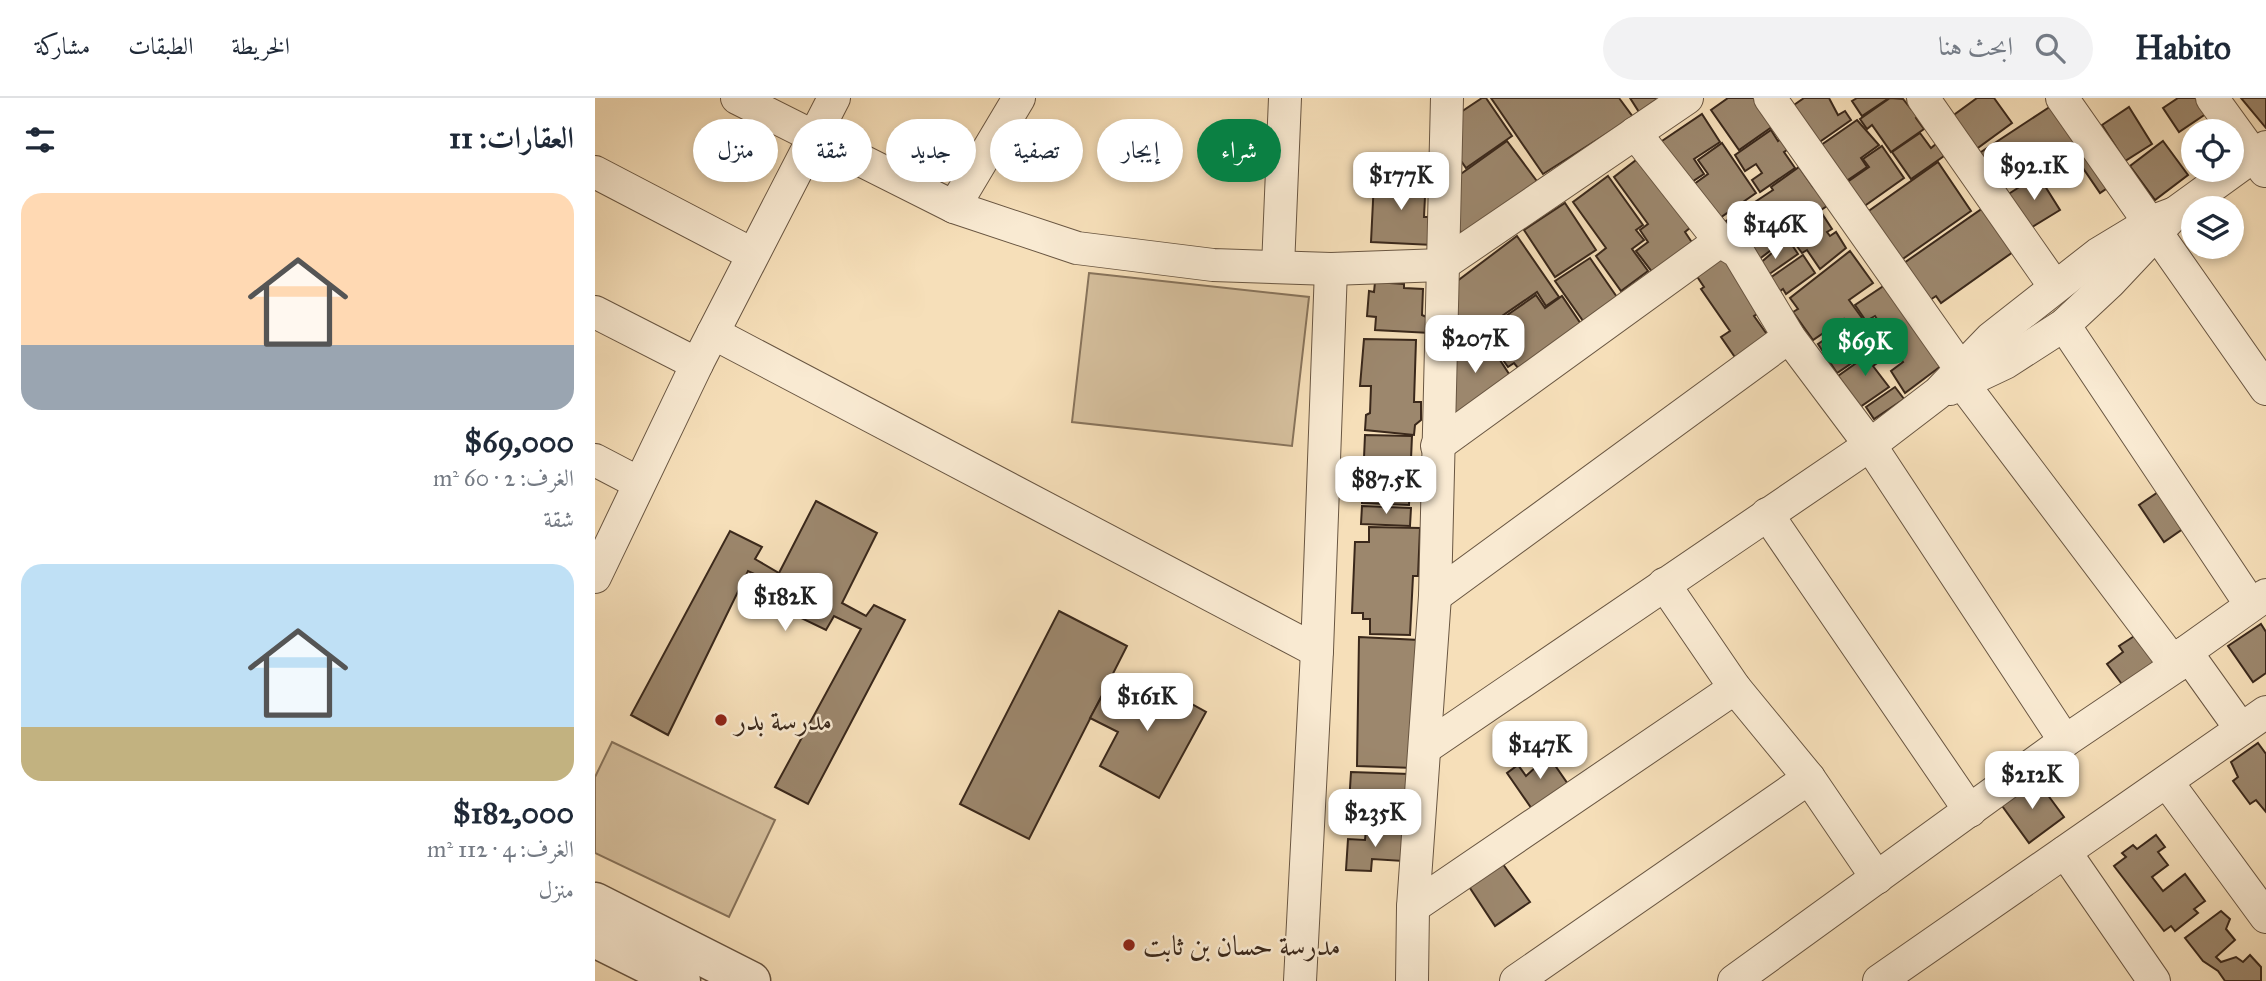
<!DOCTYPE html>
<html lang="ar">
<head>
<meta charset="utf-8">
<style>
	:root { --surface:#fff; --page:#f2f2f3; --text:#1f2937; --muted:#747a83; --line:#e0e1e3; --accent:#0b8043 }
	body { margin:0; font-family:"IM FELL Great Primer",Amiri,serif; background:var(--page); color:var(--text); direction:rtl; height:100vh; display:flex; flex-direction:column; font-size:26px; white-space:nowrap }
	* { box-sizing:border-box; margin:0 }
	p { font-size:23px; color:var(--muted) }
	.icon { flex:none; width:38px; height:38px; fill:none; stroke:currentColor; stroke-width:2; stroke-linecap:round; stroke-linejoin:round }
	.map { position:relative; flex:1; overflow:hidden; direction:ltr }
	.drawer { display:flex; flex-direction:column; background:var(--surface); width:595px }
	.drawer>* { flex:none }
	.top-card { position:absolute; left:21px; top:21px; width:665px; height:63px; direction:rtl; display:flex; gap:14px }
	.buttons { position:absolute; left:1586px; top:21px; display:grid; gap:14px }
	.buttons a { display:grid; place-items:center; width:63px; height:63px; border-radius:50%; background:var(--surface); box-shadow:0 4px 10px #0003; font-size:35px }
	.price { position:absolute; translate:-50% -60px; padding:0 16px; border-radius:14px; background:#fff; color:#222; font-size:23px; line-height:46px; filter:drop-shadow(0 2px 4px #0008) }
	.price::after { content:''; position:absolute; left:50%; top:42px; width:21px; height:16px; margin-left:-10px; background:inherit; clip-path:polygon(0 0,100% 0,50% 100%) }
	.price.on { background:var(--accent); color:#fff }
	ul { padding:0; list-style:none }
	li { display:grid; align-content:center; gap:14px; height:371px; padding:0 21px }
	li span { display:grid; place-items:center; height:217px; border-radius:21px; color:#555 }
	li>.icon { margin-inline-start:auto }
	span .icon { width:126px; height:126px; fill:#fffc; stroke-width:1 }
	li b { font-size:30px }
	h2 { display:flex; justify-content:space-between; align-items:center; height:84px; padding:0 21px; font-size:30px }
	.pill { padding:0 24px; border-radius:32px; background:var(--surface); box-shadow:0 4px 10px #0003; font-size:24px; line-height:63px }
	.pill.on { background:var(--accent); color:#fff }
	header { display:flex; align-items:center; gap:42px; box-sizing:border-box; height:98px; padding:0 35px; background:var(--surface); border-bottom:2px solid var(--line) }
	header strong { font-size:33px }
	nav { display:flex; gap:38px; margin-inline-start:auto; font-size:24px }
	.search { width:490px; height:63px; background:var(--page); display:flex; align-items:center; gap:18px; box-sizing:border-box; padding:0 24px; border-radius:38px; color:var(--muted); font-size:26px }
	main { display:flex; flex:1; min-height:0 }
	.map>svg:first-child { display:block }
	.green { fill:#d6c09e; stroke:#88745c; stroke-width:2 }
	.building { fill:#9c876d; stroke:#3a281b; stroke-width:2 }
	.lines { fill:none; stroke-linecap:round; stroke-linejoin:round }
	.minor-casing { stroke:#695642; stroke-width:34 }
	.tertiary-casing { stroke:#695642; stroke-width:41 }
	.minor { stroke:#f9ead2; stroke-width:32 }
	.tertiary { stroke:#f9ead2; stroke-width:38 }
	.poi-dot { fill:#8f2418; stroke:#f9ead2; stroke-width:2.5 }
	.labels { text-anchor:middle; stroke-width:5; stroke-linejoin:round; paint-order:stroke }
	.poi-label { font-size:28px; fill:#3a281b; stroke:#f9ead2; text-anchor:start }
</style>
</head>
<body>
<header>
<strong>Habito</strong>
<div class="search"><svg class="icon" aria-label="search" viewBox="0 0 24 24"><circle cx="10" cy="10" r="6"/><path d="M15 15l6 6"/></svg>ابحث هنا</div>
<nav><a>الخريطة</a><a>الطبقات</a><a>مشاركة</a></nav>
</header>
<main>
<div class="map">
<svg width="1671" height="883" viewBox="0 0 1671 883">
	<rect width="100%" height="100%" fill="#f6dfb9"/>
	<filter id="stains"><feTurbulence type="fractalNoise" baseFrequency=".00286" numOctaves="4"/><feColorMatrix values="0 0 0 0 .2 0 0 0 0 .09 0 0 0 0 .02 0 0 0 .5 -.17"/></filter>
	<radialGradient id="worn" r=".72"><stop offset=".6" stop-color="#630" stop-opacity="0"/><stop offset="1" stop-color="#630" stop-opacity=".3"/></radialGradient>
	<g class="green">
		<path d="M 494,175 L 714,199 L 697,348 L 477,324 Z"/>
		<path d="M 17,644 L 180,722 L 134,819 L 0,755 L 0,679 Z"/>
	</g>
	<g class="building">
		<path d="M 887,0 L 891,0 L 917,38 L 871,70 L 862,57 L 860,18 Z"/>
		<path d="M 896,0 L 1024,0 L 1038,19 L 948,76 Z"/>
		<path d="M 1035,0 L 1064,0 L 1044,14 Z"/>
		<path d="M 1133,0 L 1164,0 L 1181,26 L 1144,52 L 1116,12 Z"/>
		<path d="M 1209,0 L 1234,0 L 1243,17 L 1250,13 L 1256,22 L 1216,50 L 1196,9 Z"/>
		<path d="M 1262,0 L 1294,0 L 1267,18 L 1257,3 Z"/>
		<path d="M 1295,0 L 1308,1 L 1316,11 L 1319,9 L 1325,17 L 1321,20 L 1329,31 L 1296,54 L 1277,27 L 1272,31 L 1265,21 Z"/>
		<path d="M 1382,0 L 1399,0 L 1417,25 L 1380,52 L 1356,19 Z"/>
		<path d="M 1583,0 L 1624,0 L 1627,5 L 1584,34 L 1568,10 Z"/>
		<path d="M 1646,0 L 1671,0 L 1671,30 Z"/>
		<path d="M 1456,8 L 1480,43 L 1407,92 L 1383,56 Z"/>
		<path d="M 1534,9 L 1557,46 L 1530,63 L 1507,27 Z"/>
		<path d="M 1107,16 L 1125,44 L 1099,61 L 1109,76 L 1092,87 L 1064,45 Z"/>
		<path d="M 1262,22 L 1284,47 L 1266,60 L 1272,69 L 1247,86 L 1219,52 Z"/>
		<path d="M 1176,32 L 1183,43 L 1190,38 L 1198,48 L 1189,54 L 1200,70 L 1165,94 L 1157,82 L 1167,75 L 1161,66 L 1150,73 L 1140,57 Z"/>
		<path d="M 1325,35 L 1336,50 L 1341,46 L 1349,58 L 1316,81 L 1297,54 Z"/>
		<path d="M 1502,37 L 1530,78 L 1505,95 L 1477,54 Z"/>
		<path d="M 912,43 L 944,86 L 868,137 L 859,125 L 863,78 Z"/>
		<path d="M 1568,43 L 1593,77 L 1560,102 L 1535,68 Z"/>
		<path d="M 1127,45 L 1161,95 L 1119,124 L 1095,89 L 1113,76 L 1103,62 Z"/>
		<path d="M 1287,48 L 1309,80 L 1261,114 L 1248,87 L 1274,69 L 1268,61 Z"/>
		<path d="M 1045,59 L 1096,129 L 1090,134 L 1098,146 L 1058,175 L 1041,153 L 1053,144 L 1045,132 L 1053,126 L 1019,79 Z"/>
		<path d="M 1343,64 L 1376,113 L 1302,165 L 1268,117 Z"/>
		<path d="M 1204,69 L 1218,89 L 1227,83 L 1241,102 L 1202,128 L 1204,131 L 1163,162 L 1153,149 L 1158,146 L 1148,135 L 1142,140 L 1131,123 L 1178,92 L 1176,89 Z"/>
		<path d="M 801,77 L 831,78 L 829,119 L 839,119 L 838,147 L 776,144 L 779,83 L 801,84 Z"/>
		<path d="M 1443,77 L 1465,112 L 1434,131 L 1412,97 Z"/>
		<path d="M 1013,78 L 1048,127 L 1041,132 L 1049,142 L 1037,151 L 1053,173 L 1026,193 L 1001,158 L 1011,150 L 978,104 Z"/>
		<path d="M 970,105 L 1001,152 L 960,179 L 929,132 Z"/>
		<path d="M 1388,110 L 1418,154 L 1346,205 L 1341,198 L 1335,202 L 1309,165 Z"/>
		<path d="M 1226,114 L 1237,131 L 1232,134 L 1235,138 L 1241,134 L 1251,150 L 1225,171 L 1212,152 L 1207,155 L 1196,140 L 1208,132 L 1205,128 Z"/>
		<path d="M 922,138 L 964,199 L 951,208 L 942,194 L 894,227 L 897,230 L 854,257 L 853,190 Z"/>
		<path d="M 1193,141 L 1203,156 L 1163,184 L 1155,174 Z"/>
		<path d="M 1131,152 L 1165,214 L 1159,218 L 1176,242 L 1144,265 L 1126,239 L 1135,233 L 1106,191 L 1109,189 L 1099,174 Z"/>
		<path d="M 1255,153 L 1278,185 L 1254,202 L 1267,220 L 1254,229 L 1249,221 L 1218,242 L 1198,214 L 1203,211 L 1195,200 Z"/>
		<path d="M 1208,157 L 1220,175 L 1191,196 L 1188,191 L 1181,196 L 1172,182 Z"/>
		<path d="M 995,160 L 1024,202 L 993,230 L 960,183 Z"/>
		<path d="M 1299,181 L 1346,268 L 1310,295 L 1296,273 L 1308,264 L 1302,255 L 1295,260 L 1282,234 L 1288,230 L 1280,218 L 1271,223 L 1260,207 Z"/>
		<path d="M 780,184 L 809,186 L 809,190 L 828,191 L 827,217 L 836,221 L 835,235 L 780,232 L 781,219 L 772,218 L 774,193 L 779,194 Z"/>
		<path d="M 941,197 L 950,210 L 967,198 L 990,232 L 928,276 L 919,265 L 913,269 L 890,237 L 899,229 L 898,227 Z"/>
		<path d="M 1251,227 L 1263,244 L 1271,238 L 1279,250 L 1242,275 L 1223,246 Z"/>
		<path d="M 890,239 L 916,279 L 855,322 L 857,258 Z"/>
		<path d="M 769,241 L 821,242 L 819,304 L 826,304 L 826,322 L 820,327 L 819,337 L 770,332 L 771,317 L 775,315 L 776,288 L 765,288 Z"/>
		<path d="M 1284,249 L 1291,259 L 1278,268 L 1294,289 L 1265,309 L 1243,278 Z"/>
		<path d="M 1300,289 L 1309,301 L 1279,321 L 1271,309 Z"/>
		<path d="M 770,337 L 817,338 L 814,407 L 767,405 Z"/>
		<path d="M 1581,382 L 1605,419 L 1569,444 L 1544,407 Z"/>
		<path d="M 221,403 L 282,435 L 247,505 L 271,518 L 279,507 L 310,522 L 213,706 L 180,689 L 266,531 L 239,518 L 231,532 L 169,502 L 179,485 L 153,473 L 73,637 L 36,617 L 135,433 L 167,449 L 160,461 L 184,475 Z"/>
		<path d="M 767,408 L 816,410 L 815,428 L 766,426 Z"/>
		<path d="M 774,429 L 825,430 L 823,478 L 818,478 L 815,537 L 775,536 L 775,521 L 768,521 L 768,515 L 757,515 L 760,444 L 774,444 Z"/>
		<path d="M 464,513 L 532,548 L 434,741 L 365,706 Z"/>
		<path d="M 1666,526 L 1671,534 L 1671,575 L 1658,584 L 1633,548 Z"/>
		<path d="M 1547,533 L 1571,566 L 1532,593 L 1512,566 L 1528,554 L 1524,548 Z"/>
		<path d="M 764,539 L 824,542 L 819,670 L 762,668 Z"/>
		<path d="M 548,579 L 611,614 L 564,700 L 505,668 L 523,634 L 495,620 L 514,585 L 538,598 Z"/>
		<path d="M 1663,645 L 1671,656 L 1671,714 L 1661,702 L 1655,706 L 1638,683 L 1643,679 L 1636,664 Z"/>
		<path d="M 948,650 L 975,689 L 939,714 L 912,675 L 923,667 L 931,678 L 943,667 L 936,658 Z"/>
		<path d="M 756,674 L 814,676 L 811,726 L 758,723 L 759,706 L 754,706 Z"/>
		<path d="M 1441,681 L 1469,719 L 1434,745 L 1405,705 Z"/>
		<path d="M 771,731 L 810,733 L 808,763 L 777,761 L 776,773 L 751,772 L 753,741 L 770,742 Z"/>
		<path d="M 1561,737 L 1570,749 L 1563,754 L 1573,767 L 1557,779 L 1568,793 L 1590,776 L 1610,803 L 1599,811 L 1603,815 L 1580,833 L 1576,828 L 1569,833 L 1519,768 L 1531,759 L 1527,755 L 1538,747 L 1542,751 Z"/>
		<path d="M 905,762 L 935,804 L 900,828 L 871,784 Z"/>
		<path d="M 1626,813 L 1635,821 L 1631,831 L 1640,842 L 1621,859 L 1626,864 L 1641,859 L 1648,864 L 1655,857 L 1666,869 L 1666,883 L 1630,883 L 1623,873 L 1608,863 L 1590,840 Z"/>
	</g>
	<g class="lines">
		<defs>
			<g id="minor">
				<path d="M 142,0 L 359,109 L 482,150 L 618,167 L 736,171 L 847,167 L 1092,0"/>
				<path d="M 1175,0 L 1365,270 L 1368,286 L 1581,568"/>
				<path d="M 1328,0 L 1460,189"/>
				<path d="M 1467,0 L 1671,291"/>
				<path d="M 1617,0 L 1670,73"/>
				<path d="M 1040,35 L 1125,143 L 1143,154 L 1194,239 L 1275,347 L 1470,643"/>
				<path d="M 0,74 L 157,156"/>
				<path d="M 359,109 L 424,0"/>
				<path d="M 683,169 L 690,0"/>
				<path d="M 0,214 L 102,266"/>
				<path d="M 1469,227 L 1656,507"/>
				<path d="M 118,235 L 722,553"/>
				<path d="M 1355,291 L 1410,265 L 1469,227 L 1515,184 L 1580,115 L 1671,49"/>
				<path d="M 842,348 L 1125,143"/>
				<path d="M 0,362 L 44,385"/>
				<path d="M 1172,416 L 1375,713"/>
				<path d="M 0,479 L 102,266 L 239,0"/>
				<path d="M 1069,486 L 1140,590 L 1214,680 L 1282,780"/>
				<path d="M 840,498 L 1194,239"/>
				<path d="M 1591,554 L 1646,631"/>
				<path d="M 830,650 L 1275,347 L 1343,295 L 1396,240 L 1503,156 L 1556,124 L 1580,115"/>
				<path d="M 1572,684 L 1671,819"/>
				<path d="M 1470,754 L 1559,883"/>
				<path d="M 818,809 L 1140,590"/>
				<path d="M 705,883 L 722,553 L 736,171"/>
				<path d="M 817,883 L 818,809 L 840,498 L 852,0"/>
				<path d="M 921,883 L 1214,680"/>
				<path d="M 1139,883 L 1470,643 L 1581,568 L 1591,554 L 1671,497"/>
				<path d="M 1284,883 L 1671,614"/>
			</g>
			<g id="tertiary">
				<path d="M 0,804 L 156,883"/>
				<path d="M 0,840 L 86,883"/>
			</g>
		</defs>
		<use href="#minor" class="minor-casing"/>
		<use href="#tertiary" class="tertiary-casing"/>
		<use href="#minor" class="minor"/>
		<use href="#tertiary" class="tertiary"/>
	</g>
	<g class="poi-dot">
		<circle cx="126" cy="622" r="7"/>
		<circle cx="534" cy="847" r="7"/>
	</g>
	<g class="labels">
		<g class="poi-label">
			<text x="140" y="632">مدرسة بدر</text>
			<text x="548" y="857">مدرسة حسان بن ثابت</text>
		</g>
	</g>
	<rect width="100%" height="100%" filter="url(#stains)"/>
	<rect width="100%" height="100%" fill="url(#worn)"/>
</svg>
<div class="buttons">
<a><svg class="icon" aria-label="locate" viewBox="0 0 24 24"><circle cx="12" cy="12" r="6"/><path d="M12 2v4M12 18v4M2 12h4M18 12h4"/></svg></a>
<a><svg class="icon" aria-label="layers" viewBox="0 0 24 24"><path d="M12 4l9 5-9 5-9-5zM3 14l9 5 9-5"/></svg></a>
</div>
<b class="price" style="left:1439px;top:104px">$92.1K</b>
<b class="price" style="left:806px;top:114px">$177K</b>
<b class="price" style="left:1180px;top:163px">$146K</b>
<b class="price" style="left:880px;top:277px">$207K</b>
<b class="price on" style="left:1270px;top:280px">$69K</b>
<b class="price" style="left:791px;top:418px">$87.5K</b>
<b class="price" style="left:190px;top:535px">$182K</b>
<b class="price" style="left:552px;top:635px">$161K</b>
<b class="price" style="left:945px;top:683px">$147K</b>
<b class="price" style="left:1437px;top:713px">$212K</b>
<b class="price" style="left:780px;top:751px">$235K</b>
<div class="top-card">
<a class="pill on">شراء</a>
<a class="pill">إيجار</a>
<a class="pill">تصفية</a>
<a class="pill">جديد</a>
<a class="pill">شقة</a>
<a class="pill">منزل</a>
</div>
</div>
<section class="drawer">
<h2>العقارات: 11<svg class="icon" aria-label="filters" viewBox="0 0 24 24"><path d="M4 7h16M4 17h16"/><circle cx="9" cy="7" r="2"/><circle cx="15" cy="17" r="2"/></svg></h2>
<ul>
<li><span style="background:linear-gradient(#ffd9b3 70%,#9aa5b1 0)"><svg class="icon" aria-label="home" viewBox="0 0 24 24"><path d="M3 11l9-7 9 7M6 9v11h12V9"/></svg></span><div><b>$69,000</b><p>الغرف: 2 · 60 m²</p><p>شقة</p></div></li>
<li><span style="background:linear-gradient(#bfe0f5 75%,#c2b280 0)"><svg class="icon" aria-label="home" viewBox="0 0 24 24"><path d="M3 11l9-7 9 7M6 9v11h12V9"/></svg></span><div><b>$182,000</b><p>الغرف: 4 · 112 m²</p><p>منزل</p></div></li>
</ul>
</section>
</main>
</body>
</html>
